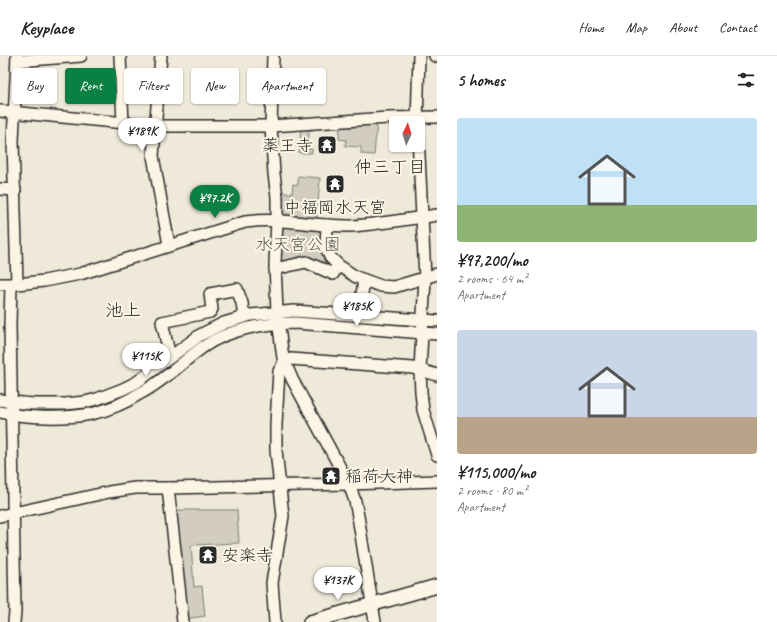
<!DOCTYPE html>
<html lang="en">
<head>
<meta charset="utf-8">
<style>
	:root { --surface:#fff; --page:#f6f6f6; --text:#202124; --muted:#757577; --line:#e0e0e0; --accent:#0b8043 }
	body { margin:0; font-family:Caveat,"Klee One",sans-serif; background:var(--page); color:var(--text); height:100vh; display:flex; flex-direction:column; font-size:15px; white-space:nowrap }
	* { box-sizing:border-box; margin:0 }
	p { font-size:13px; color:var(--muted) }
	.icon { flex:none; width:22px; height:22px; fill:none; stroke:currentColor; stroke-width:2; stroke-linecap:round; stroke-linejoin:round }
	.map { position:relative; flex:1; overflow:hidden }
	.details { display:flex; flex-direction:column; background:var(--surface); width:340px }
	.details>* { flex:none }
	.hud { position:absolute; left:12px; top:12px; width:365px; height:36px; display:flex; gap:8px }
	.needle { width:26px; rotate:4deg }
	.buttons { position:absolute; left:389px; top:60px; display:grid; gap:8px }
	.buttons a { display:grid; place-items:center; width:36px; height:36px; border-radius:4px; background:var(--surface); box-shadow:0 1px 3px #0004; font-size:20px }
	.price { position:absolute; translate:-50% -34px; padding:0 9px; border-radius:14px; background:#fff; color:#222; font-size:13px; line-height:26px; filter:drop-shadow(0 1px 2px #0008) }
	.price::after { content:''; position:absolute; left:50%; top:24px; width:12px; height:9px; margin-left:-6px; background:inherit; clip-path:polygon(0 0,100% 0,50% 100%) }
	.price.selected { background:var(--accent); color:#fff }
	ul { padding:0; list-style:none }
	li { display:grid; align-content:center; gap:8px; height:212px; padding:0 20px }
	li span { display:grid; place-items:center; height:124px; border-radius:4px; color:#555 }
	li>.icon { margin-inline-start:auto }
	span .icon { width:72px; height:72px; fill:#fffc; stroke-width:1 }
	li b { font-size:17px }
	h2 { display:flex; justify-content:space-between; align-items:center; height:48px; padding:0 20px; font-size:17px }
	.chip { padding:0 14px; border-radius:4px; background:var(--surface); box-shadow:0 1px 3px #0004; font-size:14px; line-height:36px }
	.chip.selected { background:var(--accent); color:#fff }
	header { display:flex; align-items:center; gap:24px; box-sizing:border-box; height:56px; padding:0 20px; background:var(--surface); border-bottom:1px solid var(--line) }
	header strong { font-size:19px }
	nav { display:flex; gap:22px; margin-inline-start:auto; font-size:14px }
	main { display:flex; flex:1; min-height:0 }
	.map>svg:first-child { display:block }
	.green { fill:#d2cdc0; stroke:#7e7c76 }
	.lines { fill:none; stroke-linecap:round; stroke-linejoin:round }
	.minor-casing { stroke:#2b2b2b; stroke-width:14 }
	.major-casing { stroke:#2b2b2b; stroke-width:16 }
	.minor { stroke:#fcf5e5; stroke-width:11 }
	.major { stroke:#fcf5e5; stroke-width:13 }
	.labels { text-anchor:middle; stroke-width:4; stroke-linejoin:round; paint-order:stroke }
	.poi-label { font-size:17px; fill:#2b2b2b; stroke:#fcf5e5; text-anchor:start }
	.park-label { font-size:17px; fill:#555450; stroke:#fcf5e5 }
	.neighbourhood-label { font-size:18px; fill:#2b2b2b; stroke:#fcf5e5 }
</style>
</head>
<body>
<header>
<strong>Keyplace</strong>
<nav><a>Home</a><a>Map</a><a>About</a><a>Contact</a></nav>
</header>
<main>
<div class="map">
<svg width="437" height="566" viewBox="0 0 437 566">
	<rect width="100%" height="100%" fill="#efe9da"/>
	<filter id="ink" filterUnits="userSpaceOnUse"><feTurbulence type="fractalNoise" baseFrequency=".025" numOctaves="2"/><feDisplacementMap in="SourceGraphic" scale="8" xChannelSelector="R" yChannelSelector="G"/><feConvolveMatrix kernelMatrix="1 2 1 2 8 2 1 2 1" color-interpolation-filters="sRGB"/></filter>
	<g filter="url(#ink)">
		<g class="green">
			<path d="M 377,65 L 374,99 L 361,98 L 361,91 L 345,90 L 346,84 L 339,83 L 340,68 Z"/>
			<path d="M 301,70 L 313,72 L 313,74 L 309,74 L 308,93 L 312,93 L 312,97 L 299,97 Z"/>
			<path d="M 298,120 L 320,122 L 317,162 L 316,164 L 283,158 L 281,137 L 292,137 L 293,128 L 298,129 Z"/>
			<path d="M 286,169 L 325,175 L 333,213 L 280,210 L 282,173 Z"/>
			<path d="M 173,454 L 237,454 L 239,487 L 191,489 L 194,531 L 202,530 L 205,560 L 185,563 Z"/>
		</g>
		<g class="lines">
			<defs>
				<g id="minor">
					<path d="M 17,0 L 13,85 L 17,228"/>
					<path d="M 120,0 L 123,67"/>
					<path d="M 161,0 L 153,100 L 169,189"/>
					<path d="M 273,0 L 271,70 L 274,118 L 277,141 L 277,164 L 275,207 L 277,256 L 283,302 L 292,323 L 349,428 L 355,445 L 358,460 L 375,566"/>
					<path d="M 435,0 L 437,0"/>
					<path d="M 17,5 L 81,0"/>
					<path d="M 0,55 L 156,70 L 271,70 L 388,62 L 437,61"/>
					<path d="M 417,67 L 419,0"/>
					<path d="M 418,79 L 425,222 L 420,314 L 421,336 L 423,354 L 437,399"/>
					<path d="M 0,133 L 15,134"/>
					<path d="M 327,169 L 326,191 L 330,201 L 338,209 L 356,221 L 381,230 L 394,231 L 437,218"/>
					<path d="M 275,213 L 306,206 L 333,218 L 338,209"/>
					<path d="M 0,228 L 17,228 L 44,225 L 80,218 L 245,166 C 281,161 316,171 352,170 C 380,168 409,163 437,159"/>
					<path d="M 11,228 L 10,269 L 15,556 L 14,566"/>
					<path d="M 359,259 L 364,224"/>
					<path d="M 170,301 L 162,266 L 210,256 L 212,253 L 210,238 L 237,233 L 242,247 L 244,261"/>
					<path d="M 0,344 L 12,346 L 33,348 L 65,348 L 85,346 L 97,343 L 123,333 L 137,326 L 200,279 L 224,267 L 251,259 L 294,255 L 437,265"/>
					<path d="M 0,356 C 27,362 64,363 91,358 C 108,354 125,347 139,338 C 163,326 182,306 203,291 C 229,273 265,267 296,267 L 437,278"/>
					<path d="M 168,432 L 183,566"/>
					<path d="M 0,460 L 109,436 L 135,432 L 168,432 L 349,428 L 437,425"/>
					<path d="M 275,566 L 272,527 L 283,460 L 276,394 L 276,368 L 279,315 L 285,305 L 291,303 L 413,312 L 437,319"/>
				</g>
				<path id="major" d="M 310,566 L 437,530"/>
			</defs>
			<use href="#minor" class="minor-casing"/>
			<use href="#major" class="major-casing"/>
			<use href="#minor" class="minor"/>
			<use href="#major" class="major"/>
		</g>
	</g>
	<defs>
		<symbol id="temple-square" viewBox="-11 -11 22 22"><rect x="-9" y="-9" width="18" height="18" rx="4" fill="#2b2b2b" stroke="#fcf5e5"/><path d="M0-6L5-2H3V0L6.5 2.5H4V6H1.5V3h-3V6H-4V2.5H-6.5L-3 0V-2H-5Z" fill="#fff"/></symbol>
	</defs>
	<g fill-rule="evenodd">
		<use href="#temple-square" x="316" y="78" width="22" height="22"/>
		<use href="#temple-square" x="324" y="117" width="22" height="22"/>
		<use href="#temple-square" x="320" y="409" width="22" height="22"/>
		<use href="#temple-square" x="197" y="488" width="22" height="22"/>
	</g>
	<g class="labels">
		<g class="poi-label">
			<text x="313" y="95" text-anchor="end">薬王寺</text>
			<text x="335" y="157" text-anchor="middle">中福岡水天宮</text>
			<text x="345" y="426">稲荷大神</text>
			<text x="222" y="505">安楽寺</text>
		</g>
		<g class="park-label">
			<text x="298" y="194">水天宮公園</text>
		</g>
		<g class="neighbourhood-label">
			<text x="390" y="117">仲三丁目</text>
			<text x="123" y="260">池上</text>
		</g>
	</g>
</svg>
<div class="buttons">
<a><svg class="needle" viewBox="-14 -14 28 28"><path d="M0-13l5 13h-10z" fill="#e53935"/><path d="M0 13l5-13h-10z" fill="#757577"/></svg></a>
</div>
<b class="price" style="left:142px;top:96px">¥189K</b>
<b class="price selected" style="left:215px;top:163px">¥97.2K</b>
<b class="price" style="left:357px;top:271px">¥185K</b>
<b class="price" style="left:146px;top:321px">¥115K</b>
<b class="price" style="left:338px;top:545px">¥137K</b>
<div class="hud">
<a class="chip">Buy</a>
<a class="chip selected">Rent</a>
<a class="chip">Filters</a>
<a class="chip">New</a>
<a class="chip">Apartment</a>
</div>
</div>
<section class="details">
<h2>5 homes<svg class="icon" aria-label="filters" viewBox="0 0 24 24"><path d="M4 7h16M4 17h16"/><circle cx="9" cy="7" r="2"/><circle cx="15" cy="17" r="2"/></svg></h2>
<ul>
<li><span style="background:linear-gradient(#bfe0f5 70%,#8fb573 0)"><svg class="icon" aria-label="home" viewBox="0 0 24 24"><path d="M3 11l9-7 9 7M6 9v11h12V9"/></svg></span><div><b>¥97,200/mo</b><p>2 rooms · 64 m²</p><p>Apartment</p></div></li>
<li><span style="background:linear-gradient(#c9d6e8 70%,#b9a48a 0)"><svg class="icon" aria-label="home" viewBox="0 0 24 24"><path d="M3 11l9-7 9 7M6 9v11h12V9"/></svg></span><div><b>¥115,000/mo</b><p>2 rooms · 80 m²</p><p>Apartment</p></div></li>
</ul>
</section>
</main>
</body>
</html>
